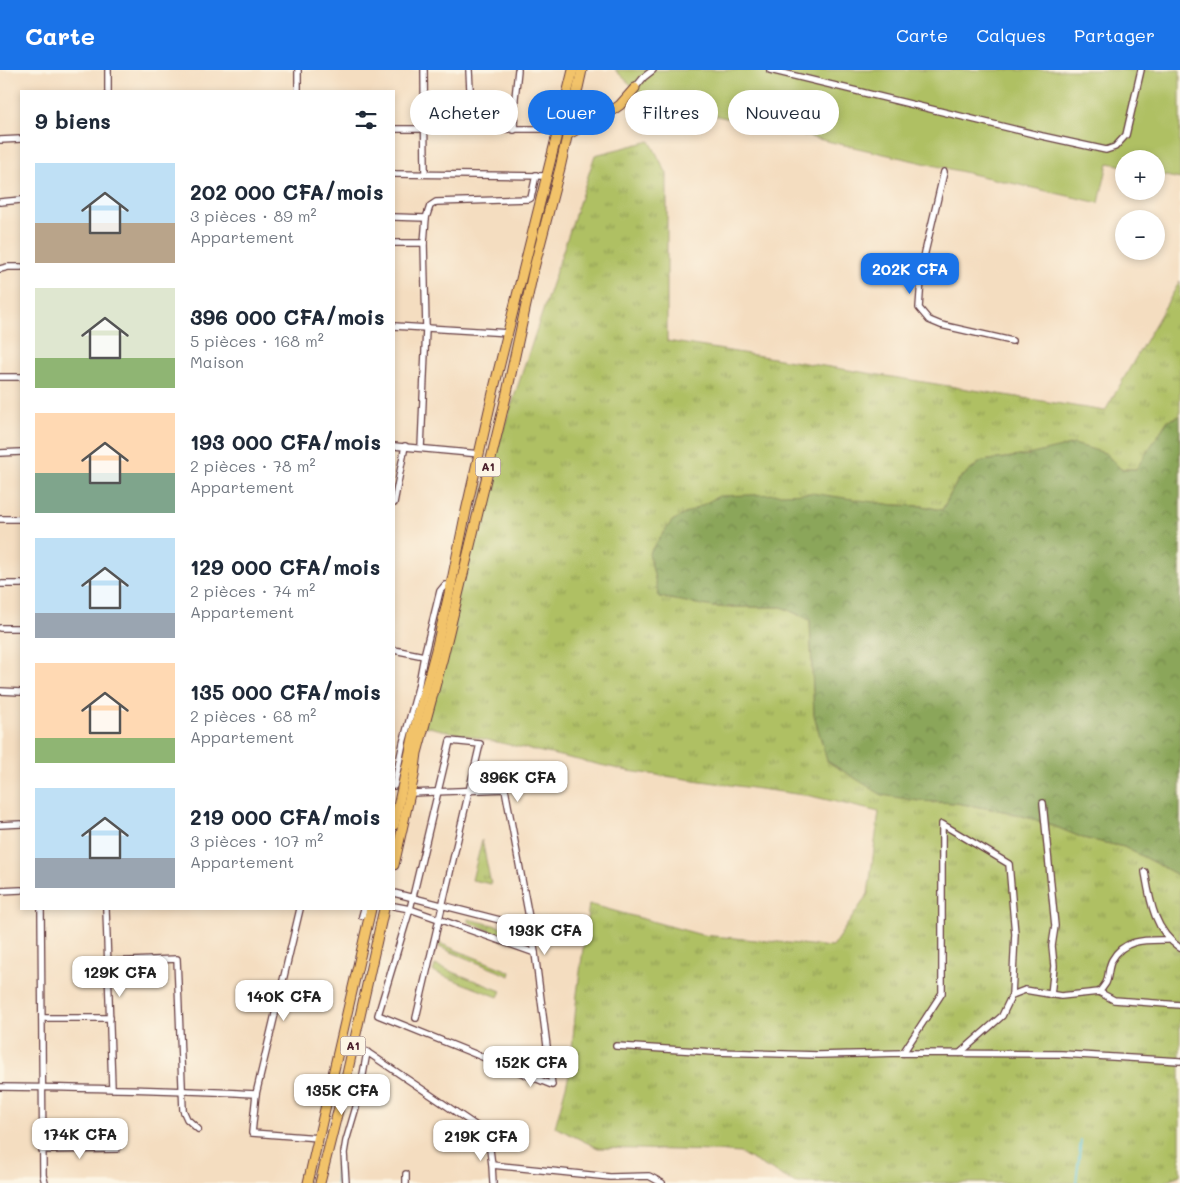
<!DOCTYPE html>
<html lang="fr">
<head>
<meta charset="utf-8">
<style>
	:root { --surface:#fff; --page:#f2f2f3; --text:#1f2937; --muted:#747a83; --accent:#1a73e8 }
	body { margin:0; font-family:Mali,sans-serif; background:var(--page); color:var(--text); height:100vh; display:flex; flex-direction:column; font-size:19px; white-space:nowrap }
	* { box-sizing:border-box; margin:0 }
	p { font-size:16px; color:var(--muted) }
	.icon { flex:none; width:28px; height:28px; fill:none; stroke:currentColor; stroke-width:2; stroke-linecap:round; stroke-linejoin:round }
	.map { position:relative; flex:1; overflow:hidden }
	.panel { position:absolute; left:20px; top:20px; width:375px; height:820px; display:flex; flex-direction:column; background:var(--surface); border-radius:0px; box-shadow:0 2px 8px #0003 }
	.panel>* { flex:none }
	.guide { position:absolute; left:410px; top:20px; width:475px; height:45px; display:flex; gap:10px }
	.tools { position:absolute; left:1115px; top:80px; display:grid; gap:10px }
	.tools a { display:grid; place-items:center; width:50px; height:50px; border-radius:50%; background:var(--surface); box-shadow:0 2px 8px #0003; font-size:25px }
	.price { position:absolute; translate:-50% -42px; padding:0 11px; border-radius:10px; background:#fff; color:#222; font-size:16px; line-height:32px; filter:drop-shadow(0 1px 2px #0008) }
	.price::after { content:''; position:absolute; left:50%; top:30px; width:15px; height:11px; margin-left:-8px; background:inherit; clip-path:polygon(0 0,100% 0,50% 100%) }
	.price.current { background:var(--accent); color:#fff }
	ul { padding:0; list-style:none }
	li { display:flex; align-items:center; gap:15px; height:125px; padding:0 15px }
	li span { display:grid; place-items:center; flex:none; width:140px; height:100px; border-radius:0px; color:#555 }
	li>.icon { margin-inline-start:auto }
	span .icon { width:60px; height:60px; fill:#fffc; stroke-width:1 }
	li b { font-size:21px }
	h2 { display:flex; justify-content:space-between; align-items:center; height:60px; padding:0 15px; font-size:21px }
	.tag { padding:0 18px; border-radius:22px; background:var(--surface); box-shadow:0 2px 8px #0003; font-size:18px; line-height:45px }
	.tag.current { background:var(--accent); color:#fff }
	header { display:flex; align-items:center; gap:30px; box-sizing:border-box; height:70px; padding:0 25px; background:var(--accent); color:#fff }
	header strong { font-size:24px }
	nav { display:flex; gap:28px; margin-inline-start:auto; font-size:18px }
	.map>svg:first-child { display:block }
	.grass { fill:url(#grass-tufts); stroke:#7c7048 }
	.forest { fill:url(#forest-crowns); stroke:#6a6242 }
	.pitch { fill:#afc064; stroke:#7c7048 }
	.lines { fill:none; stroke-linecap:round; stroke-linejoin:round }
	.stream { stroke:#5ec6da; stroke-width:2 }
	.minor-casing { stroke:#643c41; stroke-width:8 }
	.primary-casing { stroke:#643c41; stroke-width:11 }
	.minor { stroke:#fff; stroke-width:5.5 }
	.primary { stroke:#f2c36a; stroke-width:9 }
	.labels { text-anchor:middle; stroke-width:4.5; stroke-linejoin:round; paint-order:stroke }
	.shield { fill:#fcf5e5; stroke:#7f5f63; stroke-width:1 }
	.shield-label { font-size:12px; font-weight:bold; fill:#4a1f2b }
</style>
</head>
<body>
<header>
<strong>Carte</strong>
<nav><a>Carte</a><a>Calques</a><a>Partager</a></nav>
</header>
<div class="map">
<svg width="1180" height="1113" viewBox="0 0 1180 1113">
	<defs>
		<pattern id="grass-tufts" width="24" height="20" patternUnits="userSpaceOnUse" patternTransform="scale(1.25)"><rect width="24" height="20" fill="#afc064"/><path d="M3 7l-1-3M5 7V3M7 7l1-3M15 17l-1-3M17 17v-4M19 17l1-3" fill="none" stroke="#909b53"/></pattern>
		<pattern id="forest-crowns" width="20" height="18" patternUnits="userSpaceOnUse" patternTransform="scale(1.25)"><rect width="20" height="18" fill="#8ba65a"/><path d="M2 6a3 3 0 1 1 6 0M12 15a3 3 0 1 1 6 0" fill="none" stroke="#74874b"/></pattern>
	</defs>
	<rect width="100%" height="100%" fill="#fcf5e5"/>
	<filter id="ink" filterUnits="userSpaceOnUse"><feTurbulence type="fractalNoise" baseFrequency=".02" numOctaves="2"/><feDisplacementMap in="SourceGraphic" scale="10" xChannelSelector="R" yChannelSelector="G"/><feConvolveMatrix kernelMatrix="1 2 1 2 8 2 1 2 1" color-interpolation-filters="sRGB"/></filter>
	<filter id="wash" filterUnits="userSpaceOnUse"><feTurbulence type="fractalNoise" baseFrequency=".0096" numOctaves="4" result="noise"/><feDisplacementMap in="SourceGraphic" scale="20" xChannelSelector="R" yChannelSelector="G"/><feGaussianBlur stdDeviation="1.12" result="paint"/><feColorMatrix in="noise" values="0 0 0 0 0 0 0 0 0 0 0 0 0 0 0 0 0 1.4 0 .05"/><feComposite in="paint" operator="in"/></filter>
	<g filter="url(#wash)">
		<rect width="100%" height="100%" fill="#f4ddc0"/>
		<g class="grass">
			<path d="M 650,71 L 667,104 L 667,271 L 1105,341 L 1180,211 L 1180,346 L 1168,350 L 1137,399 L 1121,399 L 1105,383 L 1028,385 L 982,391 L 958,410 L 942,440 L 922,436 L 894,435 L 713,537 L 782,537 L 810,550 L 814,645 L 919,731 L 956,733 L 1009,742 L 1049,754 L 1083,768 L 1124,777 L 1180,806 L 1180,1105 L 1167,1111 L 1166,1113 L 796,1113 L 740,1083 L 716,1081 L 598,1078 L 555,1057 L 570,1001 L 577,924 L 589,834 L 702,865 L 832,877 L 868,824 L 879,742 L 811,726 L 628,701 L 424,656 L 485,414 L 595,85 Z"/>
			<path d="M 482,770 L 491,814 L 472,810 Z"/>
			<path d="M 468,849 L 523,862 L 526,876 L 468,852 Z"/>
			<path d="M 439,873 L 511,902 L 510,906 L 439,877 Z"/>
			<path d="M 435,895 L 501,921 L 498,927 L 433,902 Z"/>
		</g>
		<path class="forest" d="M 1180,346 L 1180,806 L 1124,777 L 1083,768 L 1049,754 L 1009,742 L 956,733 L 919,731 L 882,725 L 827,691 L 814,645 L 810,550 L 782,537 L 713,537 L 659,527 L 649,483 L 672,451 L 719,426 L 811,423 L 894,435 L 922,436 L 942,440 L 958,410 L 982,391 L 1028,385 L 1074,374 L 1105,383 L 1121,399 L 1136,399 L 1168,350 Z"/>
		<path class="pitch" d="M 615,0 L 1180,0 L 1180,109 L 1156,104 L 1156,89 L 1124,89 L 1124,96 L 1108,93 L 1099,133 L 647,30 Z"/>
		<g class="lines">
			<g class="stream">
				<path d="M 336,1113 L 337,1088 L 344,1065"/>
				<path d="M 1076,1113 L 1081,1070"/>
			</g>
		</g>
	</g>
	<g filter="url(#ink)">
		<g class="lines">
			<defs>
				<g id="minor">
					<path d="M 298,0 L 298,21"/>
					<path d="M 424,0 L 425,104"/>
					<path d="M 469,0 L 472,59"/>
					<path d="M 770,0 L 1042,66 L 1106,80 L 1115,77 L 1126,65 L 1141,0"/>
					<path d="M 635,18 L 644,7 L 653,0"/>
					<path d="M 108,21 L 108,0"/>
					<path d="M 394,59 L 559,59"/>
					<path d="M 514,60 L 515,28 L 518,0"/>
					<path d="M 0,70 L 21,69"/>
					<path d="M 944,102 L 922,195 L 919,238 L 929,250 L 941,255 L 1012,271"/>
					<path d="M 394,104 L 548,106"/>
					<path d="M 0,132 L 21,130"/>
					<path d="M 394,147 L 426,148"/>
					<path d="M 394,173 L 424,173"/>
					<path d="M 0,199 L 8,197 L 21,197"/>
					<path d="M 394,256 L 509,263"/>
					<path d="M 0,307 L 21,307"/>
					<path d="M 394,376 L 480,384"/>
					<path d="M 421,378 L 426,258 L 424,173 L 426,148 L 430,136 L 436,132 L 529,129 L 531,128 L 536,105"/>
					<path d="M 0,383 L 21,382"/>
					<path d="M 394,433 L 405,376"/>
					<path d="M 0,449 L 21,449"/>
					<path d="M 0,514 L 21,514"/>
					<path d="M 0,558 L 21,558"/>
					<path d="M 394,580 L 424,586"/>
					<path d="M 0,621 L 21,622"/>
					<path d="M 394,716 L 403,673 L 418,618 L 424,586 L 440,521 L 445,515 L 451,515"/>
					<path d="M 411,723 L 505,719 L 531,858"/>
					<path d="M 1043,733 L 1055,856 L 1052,876 L 1054,896 L 1051,925"/>
					<path d="M 0,755 L 21,754"/>
					<path d="M 1145,802 C 1150,831 1154,860 1180,878"/>
					<path d="M 0,821 L 21,820"/>
					<path d="M 394,823 L 531,858 L 535,883 L 410,839 L 394,836"/>
					<path d="M 41,839 L 43,1105 L 45,1113"/>
					<path d="M 106,839 L 112,1018"/>
					<path d="M 300,839 L 256,1024 L 252,1063 L 319,1068"/>
					<path d="M 362,846 L 364,839"/>
					<path d="M 108,892 L 177,889 L 183,1040 L 187,1049 L 198,1059"/>
					<path d="M 1099,922 C 1101,920 1104,916 1106,913 C 1109,906 1108,897 1112,890 C 1124,868 1147,870 1168,870"/>
					<path d="M 42,948 L 110,948"/>
					<path d="M 416,948 L 480,674 L 450,671 L 410,839 L 378,945 L 552,1015 L 535,883"/>
					<path d="M 353,975 L 367,982 L 478,1057 L 489,1072 L 492,1095 L 610,1107 L 649,1106 L 662,1113"/>
					<path d="M 616,976 L 714,982 L 818,985 L 903,983 L 1062,984 L 1180,991"/>
					<path d="M 903,983 L 942,923 L 942,754 L 1009,794 L 1015,864 L 1012,925"/>
					<path d="M 960,983 L 1002,946 L 1012,925 L 1025,920 L 1061,926 L 1099,922 L 1114,930 L 1180,935"/>
					<path d="M 0,1017 C 86,1018 171,1019 256,1024"/>
					<path d="M 42,1080 L 117,1079"/>
					<path d="M 492,1095 L 493,1113"/>
					<path d="M 346,1113 L 344,1083 L 346,1071 L 359,1027 L 367,982"/>
					<path d="M 406,1113 L 406,1104"/>
				</g>
				<g id="primary">
					<path d="M 567,65 L 610,42 L 620,35 L 635,18"/>
					<path d="M 394,755 L 416,654 L 436,580 L 451,515 L 466,441 L 495,314 L 573,0"/>
					<path d="M 394,795 L 414,706 L 417,683 L 443,587 L 506,327 L 534,198 L 560,98 L 582,0"/>
					<path d="M 308,1113 L 371,839"/>
					<path d="M 320,1113 L 345,1013 L 384,839"/>
				</g>
			</defs>
			<use href="#minor" class="minor-casing"/>
			<use href="#primary" class="primary-casing"/>
			<use href="#minor" class="minor"/>
			<use href="#primary" class="primary"/>
		</g>
	</g>
	<g class="labels">
		<g class="shield">
			<rect x="475.5" y="387.5" width="25" height="19" rx="4"/>
			<rect x="340.5" y="966.5" width="25" height="19" rx="4"/>
		</g>
		<g class="shield-label">
			<text x="488" y="401">A1</text>
			<text x="353" y="980">A1</text>
		</g>
	</g>
</svg>
<div class="tools">
<a>+</a>
<a>−</a>
</div>
<b class="price current" style="left:910px;top:225px">202K CFA</b>
<b class="price" style="left:518px;top:733px">396K CFA</b>
<b class="price" style="left:545px;top:886px">193K CFA</b>
<b class="price" style="left:120px;top:928px">129K CFA</b>
<b class="price" style="left:284px;top:952px">140K CFA</b>
<b class="price" style="left:531px;top:1018px">152K CFA</b>
<b class="price" style="left:342px;top:1046px">135K CFA</b>
<b class="price" style="left:80px;top:1090px">174K CFA</b>
<b class="price" style="left:481px;top:1092px">219K CFA</b>
<div class="guide">
<a class="tag">Acheter</a>
<a class="tag current">Louer</a>
<a class="tag">Filtres</a>
<a class="tag">Nouveau</a>
</div>
<section class="panel">
<h2>9 biens<svg class="icon" aria-label="filters" viewBox="0 0 24 24"><path d="M4 7h16M4 17h16"/><circle cx="9" cy="7" r="2"/><circle cx="15" cy="17" r="2"/></svg></h2>
<ul>
<li><span style="background:linear-gradient(#bfe0f5 60%,#b9a48a 0)"><svg class="icon" aria-label="home" viewBox="0 0 24 24"><path d="M3 11l9-7 9 7M6 9v11h12V9"/></svg></span><div><b>202 000 CFA/mois</b><p>3 pièces · 89 m²</p><p>Appartement</p></div></li>
<li><span style="background:linear-gradient(#dfe7d0 70%,#8fb573 0)"><svg class="icon" aria-label="home" viewBox="0 0 24 24"><path d="M3 11l9-7 9 7M6 9v11h12V9"/></svg></span><div><b>396 000 CFA/mois</b><p>5 pièces · 168 m²</p><p>Maison</p></div></li>
<li><span style="background:linear-gradient(#ffd9b3 60%,#7fa58c 0)"><svg class="icon" aria-label="home" viewBox="0 0 24 24"><path d="M3 11l9-7 9 7M6 9v11h12V9"/></svg></span><div><b>193 000 CFA/mois</b><p>2 pièces · 78 m²</p><p>Appartement</p></div></li>
<li><span style="background:linear-gradient(#bfe0f5 75%,#9aa5b1 0)"><svg class="icon" aria-label="home" viewBox="0 0 24 24"><path d="M3 11l9-7 9 7M6 9v11h12V9"/></svg></span><div><b>129 000 CFA/mois</b><p>2 pièces · 74 m²</p><p>Appartement</p></div></li>
<li><span style="background:linear-gradient(#ffd9b3 75%,#8fb573 0)"><svg class="icon" aria-label="home" viewBox="0 0 24 24"><path d="M3 11l9-7 9 7M6 9v11h12V9"/></svg></span><div><b>135 000 CFA/mois</b><p>2 pièces · 68 m²</p><p>Appartement</p></div></li>
<li><span style="background:linear-gradient(#bfe0f5 70%,#9aa5b1 0)"><svg class="icon" aria-label="home" viewBox="0 0 24 24"><path d="M3 11l9-7 9 7M6 9v11h12V9"/></svg></span><div><b>219 000 CFA/mois</b><p>3 pièces · 107 m²</p><p>Appartement</p></div></li>
</ul>
</section>
</div>
</body>
</html>
